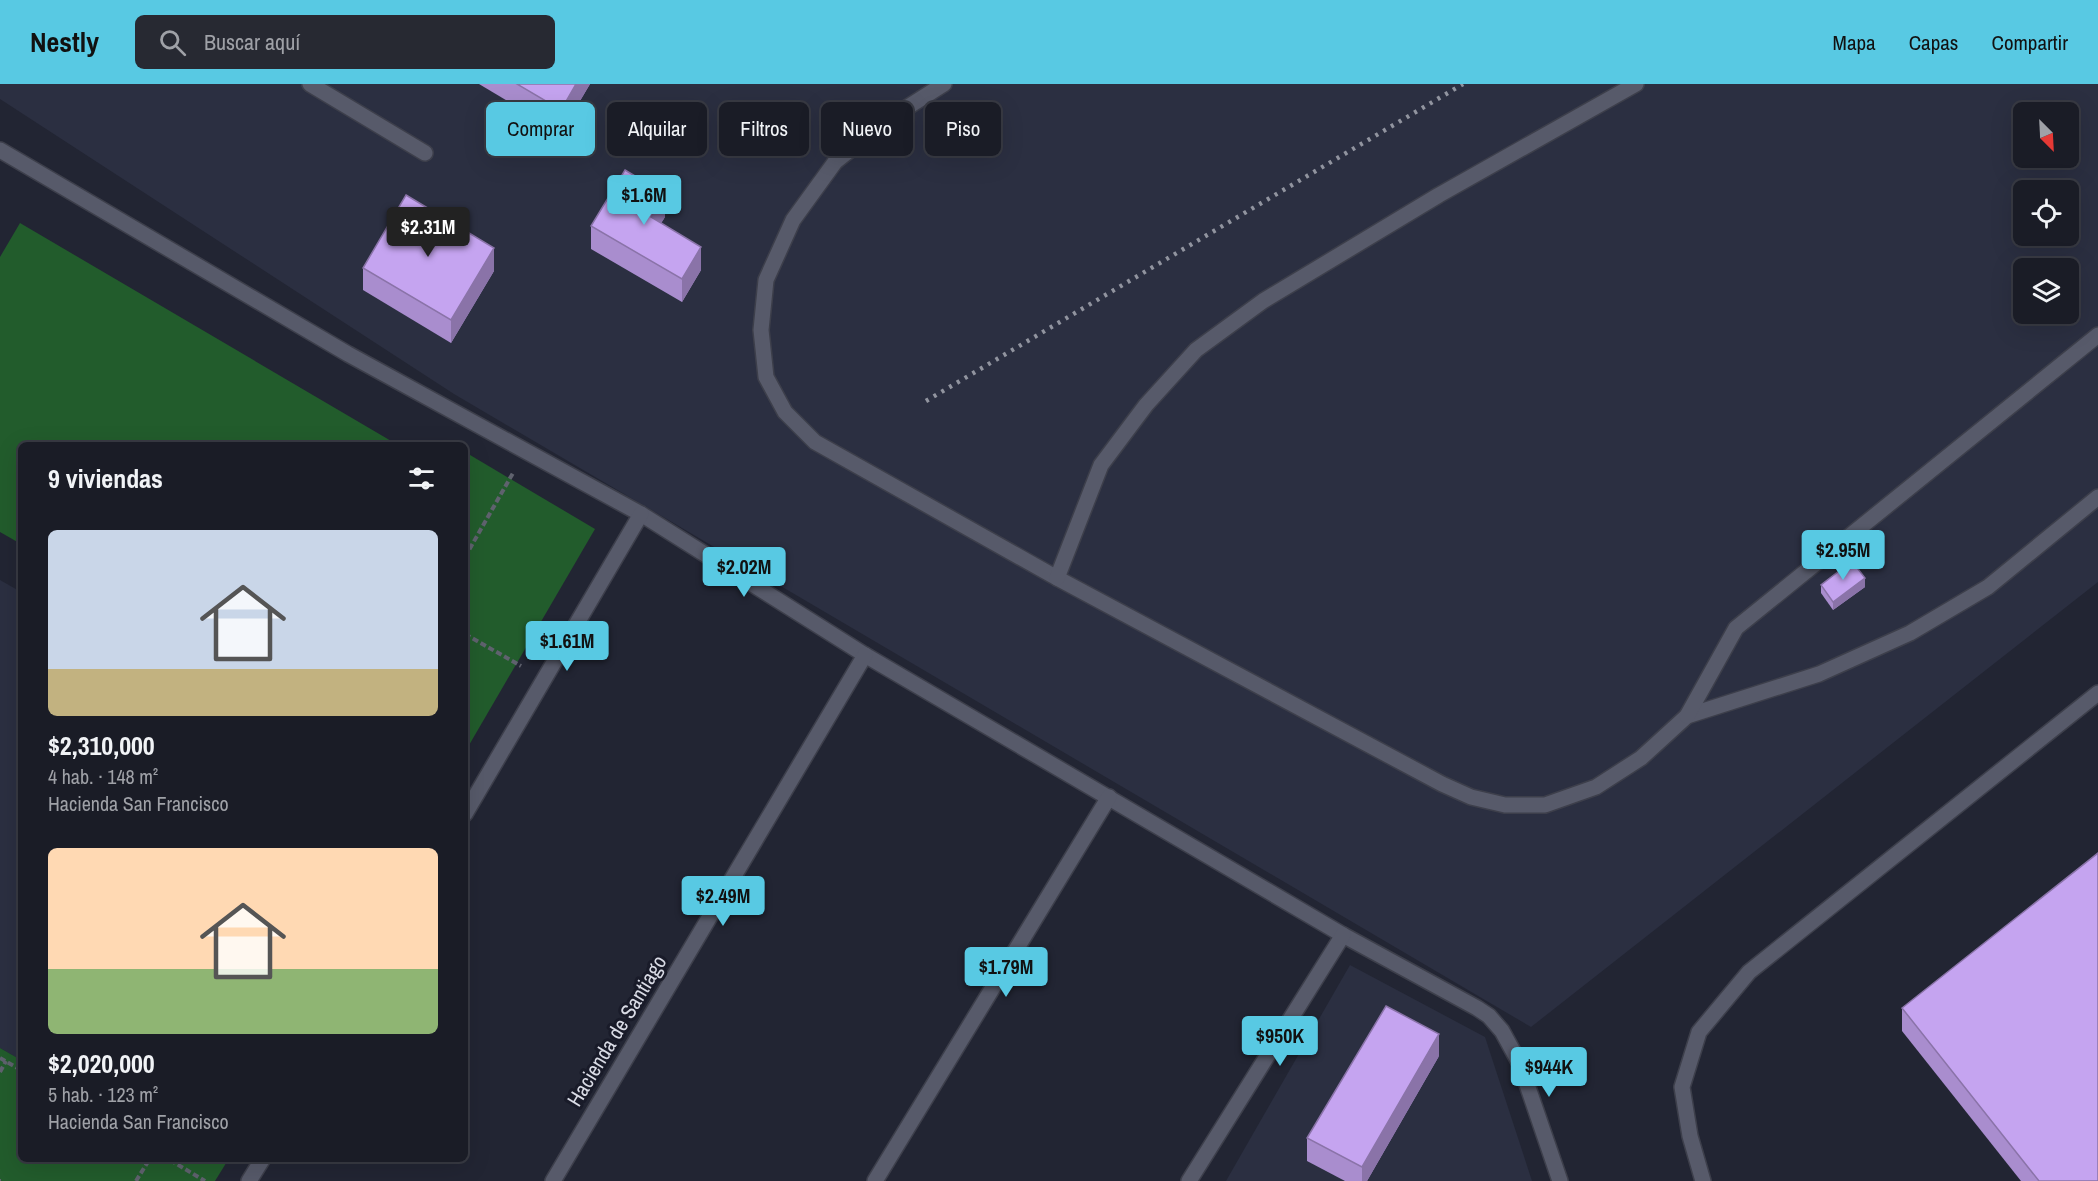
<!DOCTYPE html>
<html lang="es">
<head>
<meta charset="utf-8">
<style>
	:root { --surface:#1a1c26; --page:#272932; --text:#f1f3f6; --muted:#9fa1a7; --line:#383a43; --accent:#58c9e3 }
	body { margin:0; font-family:"Archivo Narrow",sans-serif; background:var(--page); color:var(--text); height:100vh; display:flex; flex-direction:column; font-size:22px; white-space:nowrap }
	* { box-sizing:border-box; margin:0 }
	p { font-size:20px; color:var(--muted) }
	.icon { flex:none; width:33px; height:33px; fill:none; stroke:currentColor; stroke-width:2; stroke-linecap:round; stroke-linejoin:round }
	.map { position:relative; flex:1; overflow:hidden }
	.drawer { position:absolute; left:18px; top:358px; width:450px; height:720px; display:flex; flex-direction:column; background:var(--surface); border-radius:9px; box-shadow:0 6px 24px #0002,0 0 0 2px var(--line) }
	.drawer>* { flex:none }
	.guide { position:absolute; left:486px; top:18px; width:570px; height:54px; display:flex; gap:12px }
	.needle { width:39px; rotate:156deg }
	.controls { position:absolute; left:2013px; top:18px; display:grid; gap:12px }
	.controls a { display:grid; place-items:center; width:66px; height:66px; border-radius:9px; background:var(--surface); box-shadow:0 6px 24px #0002,0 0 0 2px var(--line); font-size:30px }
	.price { position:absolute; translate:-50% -51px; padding:0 14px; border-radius:6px; background:var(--accent); color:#111; font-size:20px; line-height:39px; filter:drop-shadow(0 2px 3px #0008) }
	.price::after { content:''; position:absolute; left:50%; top:36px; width:18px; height:14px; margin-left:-9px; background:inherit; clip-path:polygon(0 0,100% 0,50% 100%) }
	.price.selected { background:#222; color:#fff }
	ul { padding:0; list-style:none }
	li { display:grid; align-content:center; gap:12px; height:318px; padding:0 30px }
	li span { display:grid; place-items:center; height:186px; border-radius:9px; color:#555 }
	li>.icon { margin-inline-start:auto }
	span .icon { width:108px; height:108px; fill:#fffc; stroke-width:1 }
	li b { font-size:26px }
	h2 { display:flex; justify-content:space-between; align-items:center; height:72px; padding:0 30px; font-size:26px }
	.pill { padding:0 21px; border-radius:9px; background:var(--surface); box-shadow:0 6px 24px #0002,0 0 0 2px var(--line); font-size:21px; line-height:54px }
	.pill.selected { background:var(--accent); color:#111 }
	header { display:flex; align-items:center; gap:36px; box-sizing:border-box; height:84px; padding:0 30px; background:var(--accent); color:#111 }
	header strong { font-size:28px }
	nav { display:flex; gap:33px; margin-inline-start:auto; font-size:21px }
	.search { width:420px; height:54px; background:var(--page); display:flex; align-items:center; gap:15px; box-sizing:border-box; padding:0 21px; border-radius:9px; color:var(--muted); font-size:22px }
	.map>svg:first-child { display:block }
	.built { fill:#2b2f41; fill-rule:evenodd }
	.green { fill:#225c2c }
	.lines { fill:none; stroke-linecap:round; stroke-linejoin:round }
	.minor-casing { stroke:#3d3f4b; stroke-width:18 }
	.path { stroke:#5f626e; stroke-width:4; stroke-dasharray:6 3; stroke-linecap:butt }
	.minor { stroke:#575a6a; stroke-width:15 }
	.rail { stroke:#91949f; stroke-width:4.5; stroke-dasharray:3 6; stroke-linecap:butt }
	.wall { fill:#a98dce }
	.shaded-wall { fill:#8a73a8 }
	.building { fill:#c5a4f0; stroke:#8a73a8; stroke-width:1.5 }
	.labels { text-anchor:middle; stroke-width:6; stroke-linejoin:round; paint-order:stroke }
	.street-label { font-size:21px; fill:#d9dbe5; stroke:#191b29 }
</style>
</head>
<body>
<header>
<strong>Nestly</strong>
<div class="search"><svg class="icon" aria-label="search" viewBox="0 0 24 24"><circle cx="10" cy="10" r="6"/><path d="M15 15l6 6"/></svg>Buscar aquí</div>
<nav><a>Mapa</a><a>Capas</a><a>Compartir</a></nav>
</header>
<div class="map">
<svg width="2098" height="1097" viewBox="0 0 2098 1097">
	<rect width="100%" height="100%" fill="#222533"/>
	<g class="built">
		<path d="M 0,0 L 2098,0 L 2098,498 L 1531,943 L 454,310 L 0,15 ZM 2024,28 L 2068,28 L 2068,74 L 2024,74 ZM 2024,106 L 2068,106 L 2068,152 L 2024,152 ZM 2024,184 L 2068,184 L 2068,230 L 2024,230 Z"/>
		<path d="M 0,496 L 21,508 L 21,976 L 0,964 Z"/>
		<path d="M 1350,881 L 1485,953 L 1532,1097 L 1226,1097 Z"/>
	</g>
	<g class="green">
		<path d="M 20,139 L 398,361 L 21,362 L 21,460 L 0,448 L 0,173 Z"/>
		<path d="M 465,368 L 595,445 L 465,668 Z"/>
		<path d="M 0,964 L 21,976 L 21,1076 L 228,1076 L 215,1097 L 0,1097 Z"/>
	</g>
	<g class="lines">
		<defs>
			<g id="minor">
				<path d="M 310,0 L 425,69"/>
				<path d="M 944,0 L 889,35 L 835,78 L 793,136 L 766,196 L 761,246 L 766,293 L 785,328 L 815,358 L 1057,494 L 1442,700 L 1471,713 L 1505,721 L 1545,721 L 1596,703 L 1641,674 L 1687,632 L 1819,590 L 1910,549 L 1988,503 L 2098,413"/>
				<path d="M 0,66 L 348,270 L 641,430 L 865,571 L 1343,851 L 1477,924 L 1489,932 L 1502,947 L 1520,980 L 1560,1097"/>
				<path d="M 1057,494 L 1101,381 L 1146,321 L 1196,266 L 1263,217 L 1439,111 L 1636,0"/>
				<path d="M 1687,632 L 1736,544 L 2098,251"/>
				<path d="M 465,730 L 641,430"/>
				<path d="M 249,1097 L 262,1076"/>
				<path d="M 553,1097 L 865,571"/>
				<path d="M 875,1097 L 1109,713"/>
				<path d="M 1189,1097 L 1343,851"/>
				<path d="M 1703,1097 L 1690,1052 L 1682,1003 L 1699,948 L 1749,888 L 2098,609"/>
			</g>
		</defs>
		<use href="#minor" class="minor-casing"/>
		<g class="path">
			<path d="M 465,473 L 513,389"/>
			<path d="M 465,550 L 521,582"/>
			<path d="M 0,974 L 21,986"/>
			<path d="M 0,988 L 6,977"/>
			<path d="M 170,1076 L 205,1097"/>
			<path d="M 0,1097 L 1,1097"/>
			<path d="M 136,1097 L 149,1076"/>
		</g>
		<use href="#minor" class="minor"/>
		<path class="rail" d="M 926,317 L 1463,0"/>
	</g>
	<g class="wall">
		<path d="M 479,0 L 590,0 L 561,49 Z"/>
		<path d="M 665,133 L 661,139 L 701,186 L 682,218 L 591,165 L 591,142 Z"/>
		<path d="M 363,184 L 494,187 L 451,259 L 363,206 Z"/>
		<path d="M 1821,501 L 1865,503 L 1833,526 L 1821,509 Z"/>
		<path d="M 1902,924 L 2098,1097 L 2021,1097 L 1902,947 Z"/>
		<path d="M 1439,972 L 1367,1097 L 1345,1097 L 1307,1077 L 1307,1054 Z"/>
	</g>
	<g class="shaded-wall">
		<path d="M 576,0 L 590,0 L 561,49 L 561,26 Z"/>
		<path d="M 665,110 L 665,133 L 651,156 L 651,133 Z"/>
		<path d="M 701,163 L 701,186 L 682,218 L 682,195 Z"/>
		<path d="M 494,164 L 494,187 L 451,259 L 451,236 Z"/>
		<path d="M 1865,494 L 1865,503 L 1833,526 L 1833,518 Z"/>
		<path d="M 1439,950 L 1439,972 L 1367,1097 L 1362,1097 L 1362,1083 Z"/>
	</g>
	<g class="building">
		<path d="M 517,0 L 576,0 L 561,26 Z"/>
		<path d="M 625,86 L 665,110 L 651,133 L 701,163 L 682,195 L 591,142 Z"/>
		<path d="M 406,111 L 494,164 L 451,236 L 363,184 Z"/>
		<path d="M 1852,477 L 1865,494 L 1833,518 L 1821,501 Z"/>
		<path d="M 2098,769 L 2098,1097 L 2039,1097 L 1902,924 Z"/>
		<path d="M 1386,922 L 1439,950 L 1362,1083 L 1307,1054 Z"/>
	</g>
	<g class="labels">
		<g class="street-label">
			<text transform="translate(617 947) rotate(-59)" y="7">Hacienda de Santiago</text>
		</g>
	</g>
</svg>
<div class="controls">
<a><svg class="needle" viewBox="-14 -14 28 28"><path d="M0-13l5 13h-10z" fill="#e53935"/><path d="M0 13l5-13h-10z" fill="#9fa1a7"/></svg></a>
<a><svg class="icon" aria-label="locate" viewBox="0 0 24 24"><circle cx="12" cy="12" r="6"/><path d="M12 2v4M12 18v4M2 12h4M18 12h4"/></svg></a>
<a><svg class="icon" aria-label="layers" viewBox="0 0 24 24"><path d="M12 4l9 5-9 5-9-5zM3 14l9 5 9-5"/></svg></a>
</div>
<b class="price" style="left:644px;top:142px">$1.6M</b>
<b class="price selected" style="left:428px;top:174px">$2.31M</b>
<b class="price" style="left:1843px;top:497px">$2.95M</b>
<b class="price" style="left:744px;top:514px">$2.02M</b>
<b class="price" style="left:567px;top:588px">$1.61M</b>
<b class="price" style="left:723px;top:843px">$2.49M</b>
<b class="price" style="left:1006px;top:914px">$1.79M</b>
<b class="price" style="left:1280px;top:983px">$950K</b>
<b class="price" style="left:1549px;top:1014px">$944K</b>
<div class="guide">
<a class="pill selected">Comprar</a>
<a class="pill">Alquilar</a>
<a class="pill">Filtros</a>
<a class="pill">Nuevo</a>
<a class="pill">Piso</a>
</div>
<section class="drawer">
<h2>9 viviendas<svg class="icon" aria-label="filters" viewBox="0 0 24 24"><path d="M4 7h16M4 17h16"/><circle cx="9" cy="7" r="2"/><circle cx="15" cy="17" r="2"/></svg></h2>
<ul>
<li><span style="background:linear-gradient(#c9d6e8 75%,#c2b280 0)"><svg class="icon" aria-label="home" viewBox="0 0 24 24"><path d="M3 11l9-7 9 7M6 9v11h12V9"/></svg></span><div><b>$2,310,000</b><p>4 hab. · 148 m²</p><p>Hacienda San Francisco</p></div></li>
<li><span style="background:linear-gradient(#ffd9b3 65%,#8fb573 0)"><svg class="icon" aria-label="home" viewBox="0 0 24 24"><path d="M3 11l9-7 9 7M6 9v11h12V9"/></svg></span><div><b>$2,020,000</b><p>5 hab. · 123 m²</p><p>Hacienda San Francisco</p></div></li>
</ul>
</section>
</div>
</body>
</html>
